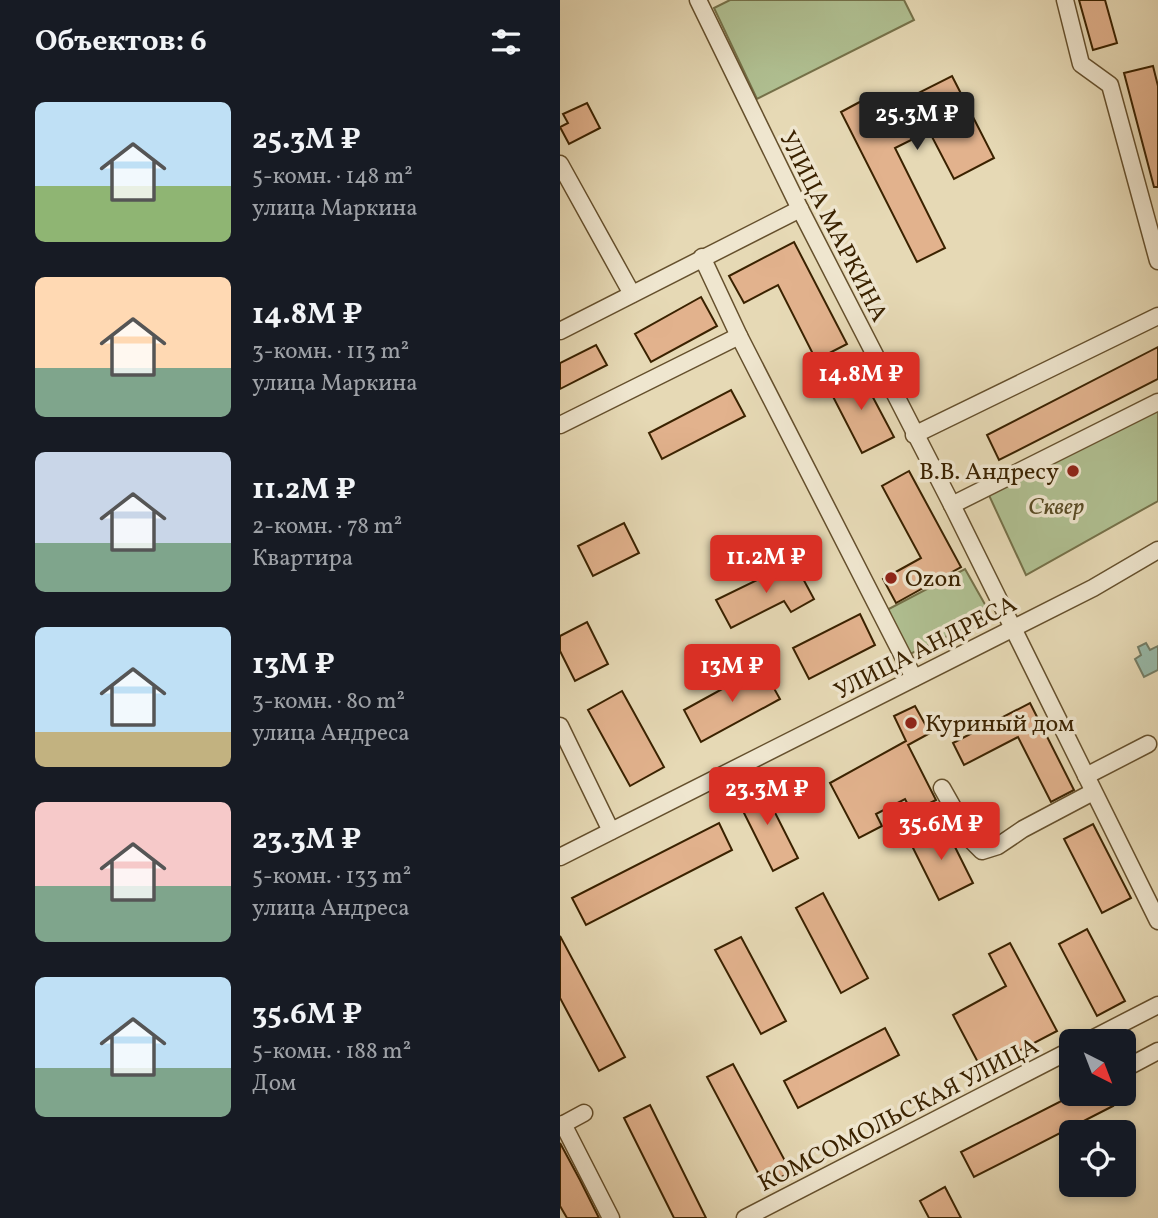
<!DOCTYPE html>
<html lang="ru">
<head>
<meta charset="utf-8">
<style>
	:root { --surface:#171b24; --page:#20242c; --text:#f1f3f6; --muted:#9ea1a6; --accent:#d93025 }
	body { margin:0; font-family:Vollkorn,serif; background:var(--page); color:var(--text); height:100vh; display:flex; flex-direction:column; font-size:26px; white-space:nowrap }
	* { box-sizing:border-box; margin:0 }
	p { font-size:23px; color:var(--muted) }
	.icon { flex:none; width:38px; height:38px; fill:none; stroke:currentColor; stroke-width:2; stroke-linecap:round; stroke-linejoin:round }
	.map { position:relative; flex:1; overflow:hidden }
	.panel { display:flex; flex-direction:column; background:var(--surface); width:560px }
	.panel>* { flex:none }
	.needle { width:46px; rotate:138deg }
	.tools { position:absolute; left:499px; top:1029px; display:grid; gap:14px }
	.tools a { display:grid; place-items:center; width:77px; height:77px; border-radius:10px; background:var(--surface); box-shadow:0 4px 10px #0003; font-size:35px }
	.price { position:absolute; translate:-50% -60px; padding:0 16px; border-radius:7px; background:var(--accent); color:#fff; font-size:23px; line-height:46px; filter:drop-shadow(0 2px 4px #0008) }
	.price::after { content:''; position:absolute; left:50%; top:42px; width:21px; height:16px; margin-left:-10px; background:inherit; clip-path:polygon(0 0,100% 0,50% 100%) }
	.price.on { background:#222; color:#fff }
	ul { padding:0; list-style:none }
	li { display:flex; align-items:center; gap:21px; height:175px; padding:0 35px }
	li span { display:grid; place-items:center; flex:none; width:196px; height:140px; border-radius:10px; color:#555 }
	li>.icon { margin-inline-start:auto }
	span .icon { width:84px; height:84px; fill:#fffc; stroke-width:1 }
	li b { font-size:30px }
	h2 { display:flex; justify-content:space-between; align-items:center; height:84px; padding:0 35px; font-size:30px }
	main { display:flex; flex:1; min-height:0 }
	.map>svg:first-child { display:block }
	.green { fill:#b0c092; stroke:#757149; stroke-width:2 }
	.water { fill:#97baaa; stroke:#727d66; stroke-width:2 }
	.building { fill:#e2b28d; stroke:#3a2200; stroke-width:2 }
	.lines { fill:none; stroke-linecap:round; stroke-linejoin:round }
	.minor-casing { stroke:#65502d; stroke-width:19 }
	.minor { stroke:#efe6cf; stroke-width:16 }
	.poi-dot { fill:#8f2418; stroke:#efe6cf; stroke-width:2.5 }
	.labels { text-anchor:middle; stroke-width:7; stroke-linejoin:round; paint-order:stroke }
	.street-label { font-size:24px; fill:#3a2200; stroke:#efe6cf }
	.poi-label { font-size:24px; fill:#3a2200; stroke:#efe6cf; text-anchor:start }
	.park-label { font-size:24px; font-style:italic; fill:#584a24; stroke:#efe6cf }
</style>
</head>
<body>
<main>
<section class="panel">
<h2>Объектов: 6<svg class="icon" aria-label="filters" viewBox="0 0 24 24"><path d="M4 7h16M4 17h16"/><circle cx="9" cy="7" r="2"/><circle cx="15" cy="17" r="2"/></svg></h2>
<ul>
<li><span style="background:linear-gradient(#bfe0f5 60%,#8fb573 0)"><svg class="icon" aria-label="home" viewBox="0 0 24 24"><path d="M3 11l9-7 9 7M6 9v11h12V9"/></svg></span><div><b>25.3M ₽</b><p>5-комн. · 148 m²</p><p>улица Маркина</p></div></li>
<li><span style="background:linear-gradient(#ffd9b3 65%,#7fa58c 0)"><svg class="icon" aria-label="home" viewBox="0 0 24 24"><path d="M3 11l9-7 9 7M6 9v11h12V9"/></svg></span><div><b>14.8M ₽</b><p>3-комн. · 113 m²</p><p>улица Маркина</p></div></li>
<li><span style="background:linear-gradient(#c9d6e8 65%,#7fa58c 0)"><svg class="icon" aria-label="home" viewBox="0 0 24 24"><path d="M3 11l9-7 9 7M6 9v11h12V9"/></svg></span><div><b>11.2M ₽</b><p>2-комн. · 78 m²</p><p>Квартира</p></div></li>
<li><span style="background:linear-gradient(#bfe0f5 75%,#c2b280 0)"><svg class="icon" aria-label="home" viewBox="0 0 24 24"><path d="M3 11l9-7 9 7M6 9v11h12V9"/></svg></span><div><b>13M ₽</b><p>3-комн. · 80 m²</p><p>улица Андреса</p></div></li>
<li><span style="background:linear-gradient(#f6c9c9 60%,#7fa58c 0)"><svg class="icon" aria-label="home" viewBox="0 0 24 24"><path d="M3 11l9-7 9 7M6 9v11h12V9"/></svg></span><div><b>23.3M ₽</b><p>5-комн. · 133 m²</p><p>улица Андреса</p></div></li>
<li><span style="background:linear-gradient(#bfe0f5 65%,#7fa58c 0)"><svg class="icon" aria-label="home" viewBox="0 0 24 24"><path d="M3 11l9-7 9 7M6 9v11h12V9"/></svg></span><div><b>35.6M ₽</b><p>5-комн. · 188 m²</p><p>Дом</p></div></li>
</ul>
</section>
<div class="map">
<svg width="598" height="1218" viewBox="0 0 598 1218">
	<rect width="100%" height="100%" fill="#e6d9b5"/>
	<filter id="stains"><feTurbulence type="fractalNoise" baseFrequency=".00286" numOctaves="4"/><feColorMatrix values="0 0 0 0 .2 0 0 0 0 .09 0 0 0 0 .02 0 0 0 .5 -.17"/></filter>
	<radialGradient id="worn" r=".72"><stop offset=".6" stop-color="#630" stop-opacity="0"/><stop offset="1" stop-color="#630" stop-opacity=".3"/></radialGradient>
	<g class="green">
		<path d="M 170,0 L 344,0 L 354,20 L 197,99 L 154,8 Z"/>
		<path d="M 598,406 L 598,501 L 466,575 L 427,491 Z"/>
		<path d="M 405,569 L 431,615 L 346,656 L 323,612 Z"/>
	</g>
	<path class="water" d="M 586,643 L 590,650 L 598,646 L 598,670 L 584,677 L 575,659 L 581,655 L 578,647 Z"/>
	<g class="building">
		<path d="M 519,0 L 545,0 L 557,43 L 533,50 Z"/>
		<path d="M 593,66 L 598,86 L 598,187 L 594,187 L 564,73 Z"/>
		<path d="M 392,76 L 434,158 L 394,179 L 369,131 L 335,148 L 385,248 L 357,262 L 281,112 L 309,97 L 317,114 Z"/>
		<path d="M 27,103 L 40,128 L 9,144 L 0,127 L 8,123 L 3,114 Z"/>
		<path d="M 234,242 L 287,344 L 256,360 L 218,285 L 184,303 L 169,276 Z"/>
		<path d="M 141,297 L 157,326 L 91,362 L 75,334 Z"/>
		<path d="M 36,345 L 47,365 L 0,389 L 0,363 Z"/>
		<path d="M 598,347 L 598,379 L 439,460 L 427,435 Z"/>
		<path d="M 299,371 L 334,437 L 302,453 L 268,387 Z"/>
		<path d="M 171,390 L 185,416 L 102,459 L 89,433 Z"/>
		<path d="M 349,471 L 401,567 L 336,603 L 323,579 L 361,558 L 322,486 Z"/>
		<path d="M 64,523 L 79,553 L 33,576 L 18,546 Z"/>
		<path d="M 234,562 L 254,599 L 231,612 L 224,601 L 171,628 L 156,600 Z"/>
		<path d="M 300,614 L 315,645 L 249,679 L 233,648 Z"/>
		<path d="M 27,622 L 48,664 L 15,681 L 0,651 L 0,636 Z"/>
		<path d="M 202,667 L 220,699 L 141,742 L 124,710 Z"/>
		<path d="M 62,691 L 104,767 L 70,786 L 28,710 Z"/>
		<path d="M 470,703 L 514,790 L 491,802 L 458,737 L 404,765 L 393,743 Z"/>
		<path d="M 355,706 L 370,733 L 348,745 L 376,800 L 352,812 L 345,799 L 316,814 L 322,826 L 299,838 L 270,783 L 346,741 L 334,716 Z"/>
		<path d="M 200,783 L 238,858 L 213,871 L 175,795 Z"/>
		<path d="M 159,823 L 172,850 L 26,925 L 12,898 Z"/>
		<path d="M 383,823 L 413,883 L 379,900 L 349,840 Z"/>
		<path d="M 533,824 L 571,898 L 542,913 L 504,839 Z"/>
		<path d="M 263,893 L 308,978 L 281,993 L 236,908 Z"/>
		<path d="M 527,929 L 565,1001 L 537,1016 L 499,944 Z"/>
		<path d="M 0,936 L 65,1057 L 39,1071 L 0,998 Z"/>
		<path d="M 181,937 L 226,1021 L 201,1034 L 155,950 Z"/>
		<path d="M 450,943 L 497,1031 L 422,1070 L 393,1015 L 446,986 L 429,954 Z"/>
		<path d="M 325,1028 L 339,1055 L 238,1108 L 224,1081 Z"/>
		<path d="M 173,1064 L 231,1172 L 205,1186 L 147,1077 Z"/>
		<path d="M 515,1094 L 546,1094 L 553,1106 L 414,1177 L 401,1152 Z"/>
		<path d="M 90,1105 L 146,1218 L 114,1218 L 64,1118 Z"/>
		<path d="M 0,1143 L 20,1180 L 39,1218 L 7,1218 L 0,1206 Z"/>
		<path d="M 385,1187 L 401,1218 L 369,1218 L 360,1201 Z"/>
	</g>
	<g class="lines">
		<defs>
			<g id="minor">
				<path d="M 138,0 L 240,209 L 392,505 L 598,921"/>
				<path d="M 505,0 L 521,64 L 550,85 L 598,261"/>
				<path d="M 0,164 L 72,294"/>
				<path d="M 142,257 L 179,336 L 354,678"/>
				<path d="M 0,331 L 240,209"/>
				<path d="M 0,425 L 179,336"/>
				<path d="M 354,435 L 598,316"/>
				<path d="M 392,505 L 598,402"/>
				<path d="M 0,726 L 51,831"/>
				<path d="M 526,776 L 588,744"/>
				<path d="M 382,788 L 412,841 L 422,851 L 438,846 L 463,829 L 533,792"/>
				<path d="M 0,857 L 533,588 L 598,550"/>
				<path d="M 528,1041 L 598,1005"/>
				<path d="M 564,1069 L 598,1051"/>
				<path d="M 3,1124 L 51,1218"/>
				<path d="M 0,1126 L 24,1113"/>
				<path d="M 185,1218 L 511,1050"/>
			</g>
		</defs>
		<use href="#minor" class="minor-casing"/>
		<use href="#minor" class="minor"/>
	</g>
	<g class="poi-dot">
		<circle cx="513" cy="471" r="7"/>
		<circle cx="331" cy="578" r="7"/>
		<circle cx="351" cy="723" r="7"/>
	</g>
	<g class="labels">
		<g class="street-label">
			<text transform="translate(274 226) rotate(63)" y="8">УЛИЦА МАРКИНА</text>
			<text transform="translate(365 647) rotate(-27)" y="8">УЛИЦА АНДРЕСА</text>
			<text transform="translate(338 1114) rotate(-27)" y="8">КОМСОМОЛЬСКАЯ УЛИЦА</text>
		</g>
		<g class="poi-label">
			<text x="499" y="479" text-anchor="end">В.В. Андресу</text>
			<text x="345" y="586">Ozon</text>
			<text x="365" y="731">Куриный дом</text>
		</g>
		<g class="park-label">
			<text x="496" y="514">Сквер</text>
		</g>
	</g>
	<rect width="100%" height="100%" filter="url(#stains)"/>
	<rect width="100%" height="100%" fill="url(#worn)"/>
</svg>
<div class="tools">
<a><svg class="needle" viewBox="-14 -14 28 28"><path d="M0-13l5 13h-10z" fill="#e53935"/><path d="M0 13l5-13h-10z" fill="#9ea1a6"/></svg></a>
<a><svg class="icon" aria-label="locate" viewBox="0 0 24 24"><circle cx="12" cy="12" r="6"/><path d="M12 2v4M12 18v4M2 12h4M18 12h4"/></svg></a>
</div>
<b class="price on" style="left:357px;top:152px">25.3M ₽</b>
<b class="price" style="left:301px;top:412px">14.8M ₽</b>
<b class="price" style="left:206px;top:595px">11.2M ₽</b>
<b class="price" style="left:172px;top:704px">13M ₽</b>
<b class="price" style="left:207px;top:827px">23.3M ₽</b>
<b class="price" style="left:381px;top:862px">35.6M ₽</b>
</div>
</main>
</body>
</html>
